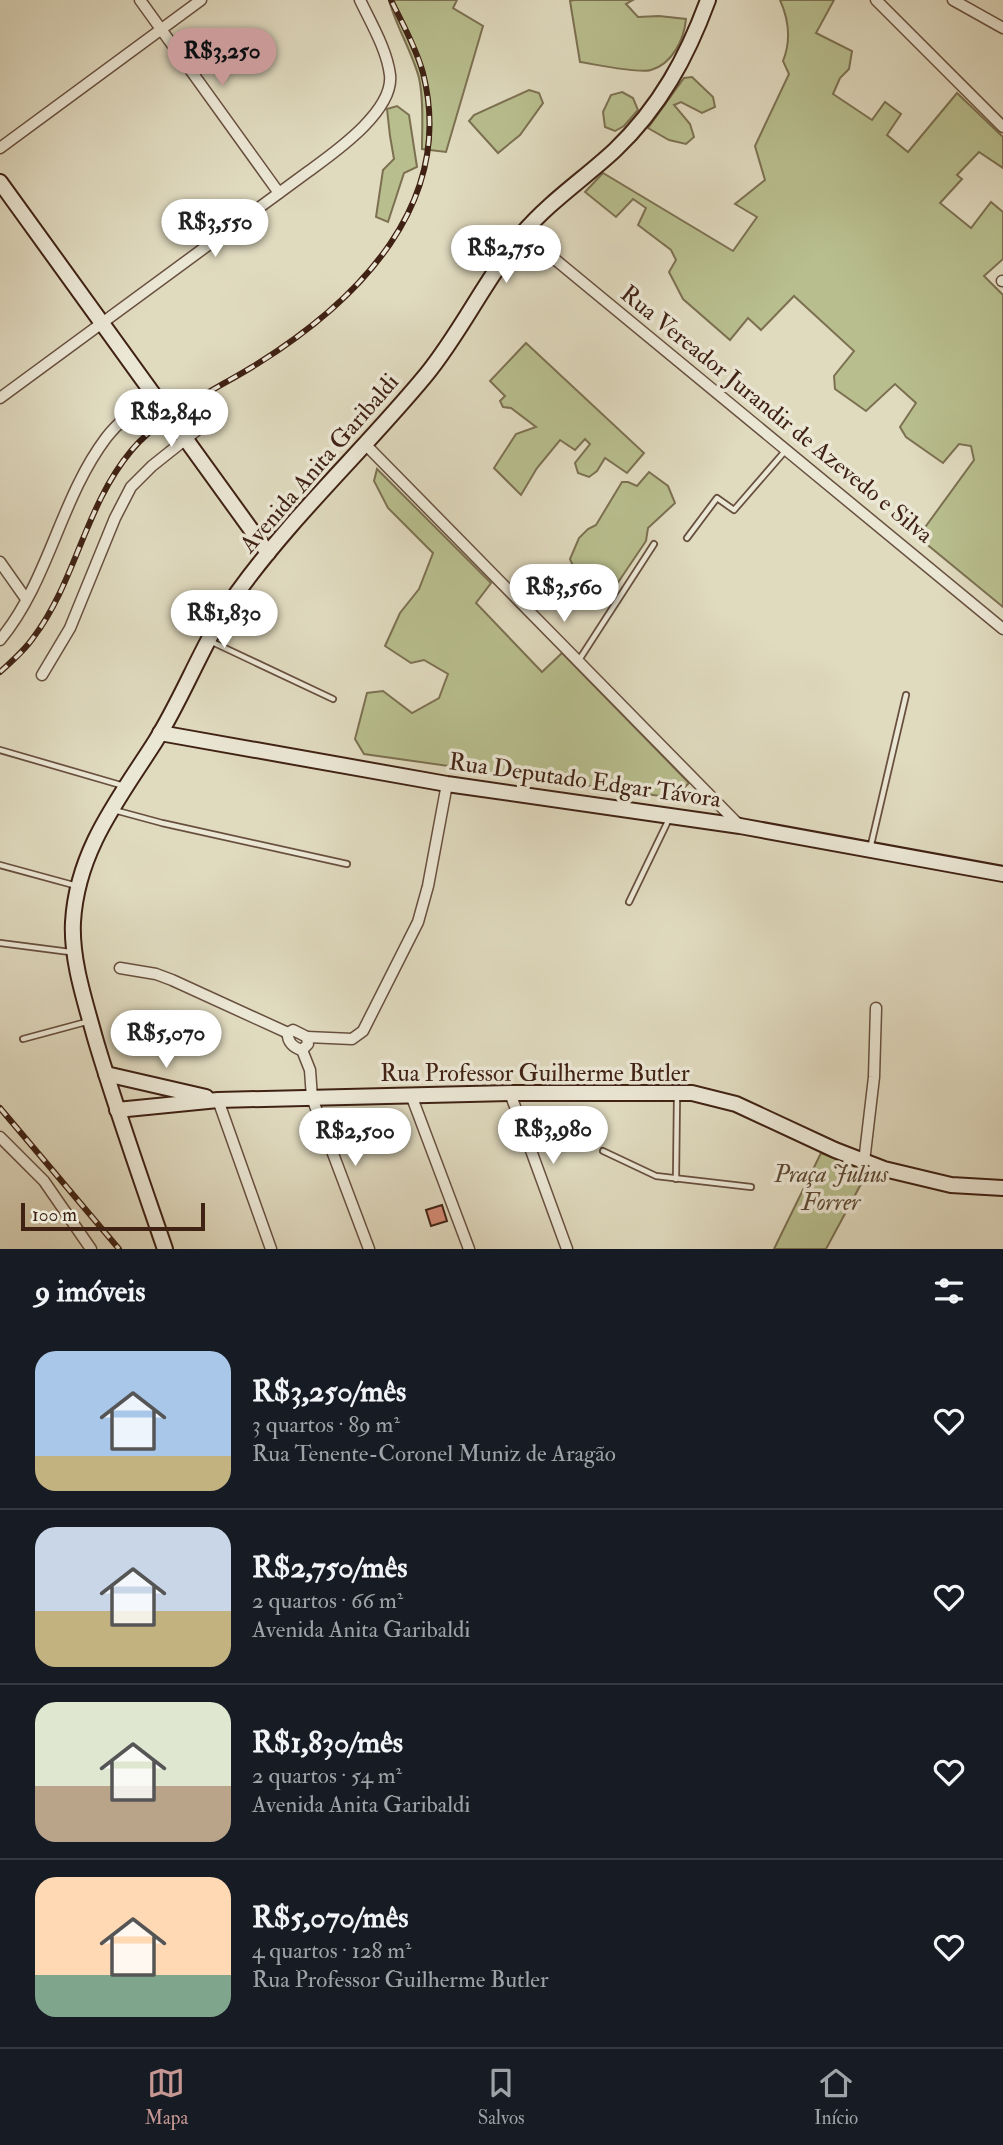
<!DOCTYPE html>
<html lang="pt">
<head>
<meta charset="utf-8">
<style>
	:root { --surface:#171b24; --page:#242831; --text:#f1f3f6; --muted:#9ea1a6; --line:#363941; --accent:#c59692 }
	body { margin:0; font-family:"IM FELL Double Pica",serif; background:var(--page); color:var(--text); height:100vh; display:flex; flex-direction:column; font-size:26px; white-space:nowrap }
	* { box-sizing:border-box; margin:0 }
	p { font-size:23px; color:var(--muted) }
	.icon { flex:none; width:38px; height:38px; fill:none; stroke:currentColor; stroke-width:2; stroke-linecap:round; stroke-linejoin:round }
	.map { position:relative; height:1249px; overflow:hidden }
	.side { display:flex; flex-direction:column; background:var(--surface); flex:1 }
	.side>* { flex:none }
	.scale { position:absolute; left:21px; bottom:18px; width:184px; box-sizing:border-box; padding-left:7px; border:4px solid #402214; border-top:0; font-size:19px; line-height:24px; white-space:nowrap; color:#402214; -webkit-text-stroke:5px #ebe7d5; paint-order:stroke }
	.price { position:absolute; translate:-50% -60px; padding:0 16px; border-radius:24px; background:#fff; color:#222; font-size:23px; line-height:46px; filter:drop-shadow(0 2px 4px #0008) }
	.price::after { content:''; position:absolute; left:50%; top:42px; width:21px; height:16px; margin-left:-10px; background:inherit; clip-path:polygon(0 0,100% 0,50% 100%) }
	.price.selected { background:var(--accent); color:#111 }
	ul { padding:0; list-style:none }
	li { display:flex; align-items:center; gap:21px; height:175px; padding:0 35px }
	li+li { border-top:2px solid var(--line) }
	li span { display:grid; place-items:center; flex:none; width:196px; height:140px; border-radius:21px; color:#555 }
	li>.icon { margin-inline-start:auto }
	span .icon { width:84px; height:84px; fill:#fffc; stroke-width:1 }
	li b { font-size:30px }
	h2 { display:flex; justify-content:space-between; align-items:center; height:84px; padding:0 35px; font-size:30px }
	.dock { display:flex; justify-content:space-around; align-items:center; height:98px; border-top:2px solid var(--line); background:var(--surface); font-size:19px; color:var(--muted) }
	.dock a { display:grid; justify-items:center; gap:4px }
	.dock .selected { color:var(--accent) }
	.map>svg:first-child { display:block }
	.green { fill:#b8be8e; stroke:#7c7051; stroke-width:2 }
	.building { fill:#d68b76; stroke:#402214; stroke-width:2 }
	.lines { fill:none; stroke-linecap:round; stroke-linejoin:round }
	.lane-casing { stroke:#68503f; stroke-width:8 }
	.street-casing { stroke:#68503f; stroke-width:13 }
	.secondary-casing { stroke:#402214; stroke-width:18 }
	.lane { stroke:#ebe7d5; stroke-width:4.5 }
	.street { stroke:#ebe7d5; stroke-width:10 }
	.secondary { stroke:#ebe7d5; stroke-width:14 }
	.rail-casing { stroke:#402214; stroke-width:6 }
	.rail { stroke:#ebe7d5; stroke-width:3.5; stroke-dasharray:10; stroke-linecap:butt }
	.labels { text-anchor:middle; stroke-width:7; stroke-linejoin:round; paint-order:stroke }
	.street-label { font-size:24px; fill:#402214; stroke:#ebe7d5 }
	.park-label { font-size:24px; font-style:italic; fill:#5e4932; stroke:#ebe7d5 }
</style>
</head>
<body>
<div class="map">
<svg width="1003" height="1249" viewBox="0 0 1003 1249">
	<rect width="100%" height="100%" fill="#e0dabf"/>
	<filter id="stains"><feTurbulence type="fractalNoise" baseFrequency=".00286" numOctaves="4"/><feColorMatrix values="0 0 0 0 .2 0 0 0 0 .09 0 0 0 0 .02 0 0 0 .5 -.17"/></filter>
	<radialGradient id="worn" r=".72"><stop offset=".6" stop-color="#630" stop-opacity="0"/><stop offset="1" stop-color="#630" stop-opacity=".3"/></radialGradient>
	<g class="green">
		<path d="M 389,0 L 457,0 L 453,8 L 483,26 L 446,152 L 422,149 C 422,126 424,101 419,78 C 412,51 396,27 389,0 Z"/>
		<path d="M 574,0 L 633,0 L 626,4 L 638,17 L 659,16 L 686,19 C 684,40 672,64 651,70 C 639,74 594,64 580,62 L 570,1 Z"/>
		<path d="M 780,0 L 834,0 L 816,33 L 852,51 L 849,69 L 840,78 L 833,94 L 872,120 L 885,102 L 901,114 L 887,135 L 908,152 L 957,93 L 1003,137 L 1003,168 L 979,152 L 957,175 L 962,179 L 940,203 L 971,228 L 991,202 L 1003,212 L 1003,259 L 984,276 L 1003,295 L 1003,607 L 918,537 L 974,460 L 971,446 L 959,444 L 943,463 L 906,437 L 900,427 L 916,403 L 895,384 L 866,411 L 835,389 L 834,376 L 854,351 L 794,296 L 761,330 L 748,318 L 730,340 L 683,299 L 669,272 L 676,260 L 671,250 L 638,225 L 646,208 L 633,199 L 616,217 L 585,192 L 603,173 L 733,251 L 757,217 L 735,204 L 765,180 L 755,146 L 789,74 L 783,61 C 791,41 789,20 780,0 Z"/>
		<path d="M 692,77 L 713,97 L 715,107 L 702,113 L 681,102 L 674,105 L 690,124 L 694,137 L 686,144 L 669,140 L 648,128 L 684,78 Z"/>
		<path d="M 529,90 L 539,93 L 543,103 L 520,135 L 498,153 L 469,121 L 474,115 Z"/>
		<path d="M 622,92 L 633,98 L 638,110 L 624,126 L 615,131 L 605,127 L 603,112 L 611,95 Z"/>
		<path d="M 397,106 L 409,115 L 417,167 L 404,173 L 388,222 L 376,217 L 383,170 L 394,159 L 390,136 L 387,109 Z"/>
		<path d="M 526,343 L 644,453 L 627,473 L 605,458 L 597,471 L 589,477 L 578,473 L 575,463 L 590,444 L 585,439 L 575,450 L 560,440 L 537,468 L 521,495 L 494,468 L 516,434 L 536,427 L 511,408 L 503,407 L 500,401 L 505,396 L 490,381 Z"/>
		<path d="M 377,469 L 491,583 L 476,603 L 542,672 L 562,653 L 689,783 L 674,798 L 364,754 L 355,739 L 367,693 L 383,691 L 412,713 L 439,698 L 448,674 L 424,660 L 411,663 L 385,646 L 400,613 L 419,589 L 433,553 L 388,508 L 374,481 Z"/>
		<path d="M 649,472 L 668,486 L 675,503 L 648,528 L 646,541 L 617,584 L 609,580 C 582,589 581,584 570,559 L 579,538 L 588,529 L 596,525 L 622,482 L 628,482 L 637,486 Z"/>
		<path d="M 821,1153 L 868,1171 L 826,1249 L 774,1249 Z"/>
	</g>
	<path class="building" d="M 442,1205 L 447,1221 L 431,1226 L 426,1210 Z"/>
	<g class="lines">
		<defs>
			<g id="lane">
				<path d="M 687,538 L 717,498 L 734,510 L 786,450"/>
				<path d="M 210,641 L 333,699"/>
				<path d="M 579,660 L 654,544"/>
				<path d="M 0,750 L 124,786"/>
				<path d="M 114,810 L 162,823 L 347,864"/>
				<path d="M 870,849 L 906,695"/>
				<path d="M 0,865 L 77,886"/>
				<path d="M 629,902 L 669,819"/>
				<path d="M 0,943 L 70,952"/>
				<path d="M 23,1039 L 86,1022"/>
				<path d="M 603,1151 L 656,1176 L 751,1187"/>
				<path d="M 676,1179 L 677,1096"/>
			</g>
			<g id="street">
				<path d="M 140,0 L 279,193"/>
				<path d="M 876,0 L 1003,127"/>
				<path d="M 953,0 L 1003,28"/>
				<path d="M 0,148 L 201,0"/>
				<path d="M 523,233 L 1003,629"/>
				<path d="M 1002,281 L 1003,281"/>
				<path d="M 0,398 L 309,171 C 335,152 394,111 390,75 C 387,50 371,23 360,0"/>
				<path d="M 365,444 L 740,826"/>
				<path d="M 0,562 L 26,599"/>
				<path d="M 0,640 C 49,581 60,499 106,438 C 119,421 136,408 154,396"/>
				<path d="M 42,675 L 70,628 L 115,518 L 131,487 L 152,466 L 216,415"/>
				<path d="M 120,968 L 156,974 L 172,980 L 288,1033"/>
				<path d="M 293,1030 L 307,1037 L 308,1044 L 302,1050 C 294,1048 287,1042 288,1033 Z"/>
				<path d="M 307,1037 L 352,1039 L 363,1031 L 418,922 L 428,886 L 447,784"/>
				<path d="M 302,1050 L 310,1070 L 312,1098 L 369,1249"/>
				<path d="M 510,1093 L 567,1249"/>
				<path d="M 411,1095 L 469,1249"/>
				<path d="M 218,1100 L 271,1249"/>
				<path d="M 0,1137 L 44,1181 L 91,1249"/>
				<path d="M 864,1162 L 874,1077 L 876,1008"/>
			</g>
			<g id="secondary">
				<path d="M 0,182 L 268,553"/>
				<path d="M 160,733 L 447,784 L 740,826 L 1003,874"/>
				<path d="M 106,1074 L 206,1097"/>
				<path d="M 117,1110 L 218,1100 L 510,1093 L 692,1093 L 736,1104 L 835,1150 L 884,1169 L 951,1185 L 1003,1188"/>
				<path d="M 165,1249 C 141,1179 116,1109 95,1038 C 85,1001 71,960 73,922 C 77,851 118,800 155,742 C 185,694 204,639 237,593 C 293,515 365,449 426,375 C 462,331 486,278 522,234 C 549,202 585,178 615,150 C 660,107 687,57 708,0"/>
			</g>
		</defs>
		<use href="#lane" class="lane-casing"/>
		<use href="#street" class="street-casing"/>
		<use href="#secondary" class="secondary-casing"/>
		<use href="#lane" class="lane"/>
		<use href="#street" class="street"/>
		<use href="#secondary" class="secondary"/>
		<defs>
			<g id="rail">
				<path d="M 0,672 C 11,662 24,651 33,638 C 76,581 85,506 131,451 C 161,414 217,389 257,364 C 358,301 456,203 423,73 C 416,47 402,23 391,0"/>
				<path d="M 0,1108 L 119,1249"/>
			</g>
		</defs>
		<use href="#rail" class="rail-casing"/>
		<use href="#rail" class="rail"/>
	</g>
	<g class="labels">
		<g class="street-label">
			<text transform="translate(777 414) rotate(39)" y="8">Rua Vereador Jurandir de Azevedo e Silva</text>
			<text transform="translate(319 463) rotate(-49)" y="8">Avenida Anita Garibaldi</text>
			<text transform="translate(585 780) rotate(8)" y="8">Rua Deputado Edgar Távora</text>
			<text x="535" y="1081">Rua Professor Guilherme Butler</text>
		</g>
		<g class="park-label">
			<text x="831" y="1182">Praça Julius<tspan x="831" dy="28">Forrer</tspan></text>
		</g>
	</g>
	<rect width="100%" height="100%" filter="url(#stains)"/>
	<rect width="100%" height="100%" fill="url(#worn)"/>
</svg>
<div class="scale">100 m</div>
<b class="price selected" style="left:222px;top:88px">R$3,250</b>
<b class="price" style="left:215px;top:259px">R$3,550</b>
<b class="price" style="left:506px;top:285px">R$2,750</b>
<b class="price" style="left:171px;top:449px">R$2,840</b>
<b class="price" style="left:564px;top:624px">R$3,560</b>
<b class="price" style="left:224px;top:650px">R$1,830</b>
<b class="price" style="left:166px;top:1070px">R$5,070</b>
<b class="price" style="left:553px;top:1166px">R$3,980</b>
<b class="price" style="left:355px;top:1168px">R$2,500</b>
</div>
<section class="side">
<h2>9 imóveis<svg class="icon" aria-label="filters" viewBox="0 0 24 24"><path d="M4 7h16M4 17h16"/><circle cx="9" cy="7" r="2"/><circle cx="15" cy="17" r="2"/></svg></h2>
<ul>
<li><span style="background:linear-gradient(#a9c7e8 75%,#c2b280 0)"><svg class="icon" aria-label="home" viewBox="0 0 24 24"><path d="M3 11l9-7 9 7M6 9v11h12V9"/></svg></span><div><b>R$3,250/mês</b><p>3 quartos · 89 m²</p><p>Rua Tenente-Coronel Muniz de Aragão</p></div><svg class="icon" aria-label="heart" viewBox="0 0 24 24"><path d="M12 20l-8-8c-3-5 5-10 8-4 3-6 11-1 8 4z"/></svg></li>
<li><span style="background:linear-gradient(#c9d6e8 60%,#c2b280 0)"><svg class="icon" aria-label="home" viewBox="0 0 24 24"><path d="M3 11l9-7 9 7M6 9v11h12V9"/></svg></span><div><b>R$2,750/mês</b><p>2 quartos · 66 m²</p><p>Avenida Anita Garibaldi</p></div><svg class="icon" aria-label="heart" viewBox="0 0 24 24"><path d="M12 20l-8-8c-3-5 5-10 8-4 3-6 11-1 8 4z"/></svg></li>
<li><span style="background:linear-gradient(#dfe7d0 60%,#b9a48a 0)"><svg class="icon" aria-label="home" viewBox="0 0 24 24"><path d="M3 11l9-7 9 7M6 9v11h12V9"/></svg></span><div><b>R$1,830/mês</b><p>2 quartos · 54 m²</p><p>Avenida Anita Garibaldi</p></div><svg class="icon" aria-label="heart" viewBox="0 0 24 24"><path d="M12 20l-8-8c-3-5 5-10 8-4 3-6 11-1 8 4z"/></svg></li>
<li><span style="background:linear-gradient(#ffd9b3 70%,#7fa58c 0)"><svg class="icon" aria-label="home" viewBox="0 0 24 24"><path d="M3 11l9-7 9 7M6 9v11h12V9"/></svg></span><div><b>R$5,070/mês</b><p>4 quartos · 128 m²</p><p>Rua Professor Guilherme Butler</p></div><svg class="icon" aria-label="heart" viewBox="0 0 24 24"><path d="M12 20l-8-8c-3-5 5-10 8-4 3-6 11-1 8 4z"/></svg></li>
</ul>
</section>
<nav class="dock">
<a class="selected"><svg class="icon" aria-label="map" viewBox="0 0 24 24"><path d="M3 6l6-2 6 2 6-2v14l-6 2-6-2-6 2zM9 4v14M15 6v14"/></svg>Mapa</a>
<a><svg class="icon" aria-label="saved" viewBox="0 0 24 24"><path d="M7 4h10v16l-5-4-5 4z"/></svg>Salvos</a>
<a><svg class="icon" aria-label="home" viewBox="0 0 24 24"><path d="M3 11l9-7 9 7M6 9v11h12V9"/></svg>Início</a>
</nav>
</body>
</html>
